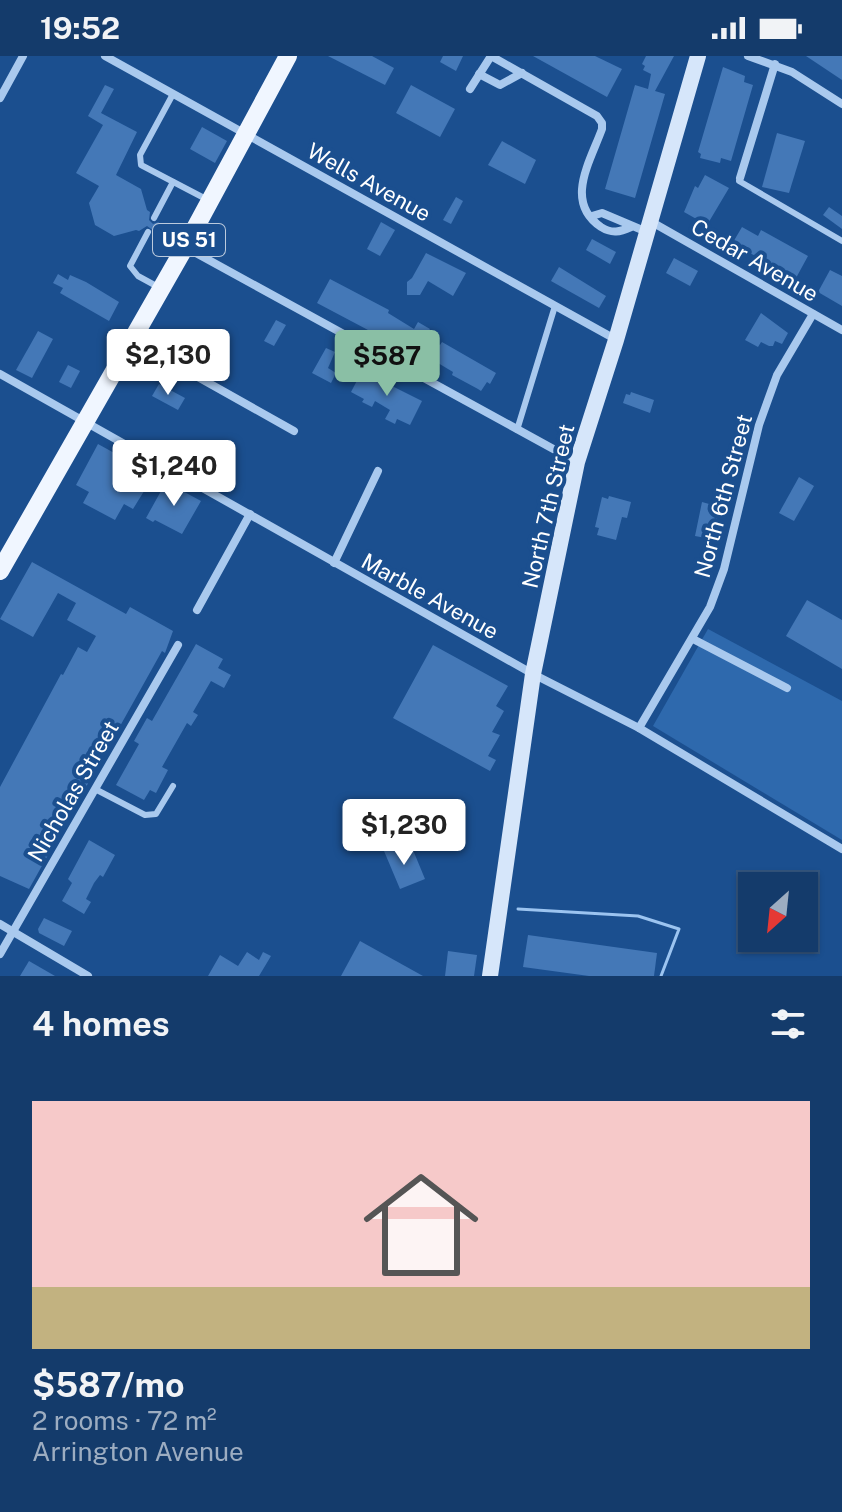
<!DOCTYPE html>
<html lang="en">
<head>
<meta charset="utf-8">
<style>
	:root { --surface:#143b6b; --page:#1d4271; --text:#f1f3f6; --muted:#9dadc1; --line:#33557e; --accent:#8abfa5 }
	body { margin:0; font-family:"Public Sans",sans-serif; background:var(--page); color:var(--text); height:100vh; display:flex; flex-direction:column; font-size:30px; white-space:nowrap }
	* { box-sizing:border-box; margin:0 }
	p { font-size:26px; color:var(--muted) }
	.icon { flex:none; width:44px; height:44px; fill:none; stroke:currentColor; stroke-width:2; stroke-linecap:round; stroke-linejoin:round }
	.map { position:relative; height:920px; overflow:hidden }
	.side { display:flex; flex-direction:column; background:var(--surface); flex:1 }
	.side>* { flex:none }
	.needle { width:52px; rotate:207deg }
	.tools { position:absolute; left:738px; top:816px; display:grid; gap:16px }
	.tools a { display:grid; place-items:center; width:80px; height:80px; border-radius:0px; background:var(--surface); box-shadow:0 2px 6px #0004,0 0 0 2px var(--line); font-size:40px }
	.price { position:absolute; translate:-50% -68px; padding:0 18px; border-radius:8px; background:#fff; color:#222; font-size:26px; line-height:52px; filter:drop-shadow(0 2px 4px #0008) }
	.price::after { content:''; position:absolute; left:50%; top:48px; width:24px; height:18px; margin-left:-12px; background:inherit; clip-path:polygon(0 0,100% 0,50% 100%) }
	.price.on { background:var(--accent); color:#111 }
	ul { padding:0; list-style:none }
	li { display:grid; align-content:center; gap:16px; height:424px; padding:0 32px }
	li+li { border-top:2px solid var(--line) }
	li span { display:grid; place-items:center; height:248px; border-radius:0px; color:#555 }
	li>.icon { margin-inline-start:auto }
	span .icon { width:144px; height:144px; fill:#fffc; stroke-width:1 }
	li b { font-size:34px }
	h2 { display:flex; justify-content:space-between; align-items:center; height:96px; padding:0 32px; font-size:34px }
	.status { display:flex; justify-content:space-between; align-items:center; height:56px; padding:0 40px; background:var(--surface); direction:ltr }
	.status svg { height:22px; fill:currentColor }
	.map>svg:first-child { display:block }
	.green { fill:#2e69ad }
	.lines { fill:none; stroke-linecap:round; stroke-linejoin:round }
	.stream { stroke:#9cc4f0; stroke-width:3 }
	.building { fill:#4478b7 }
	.lane { stroke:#a9c9ee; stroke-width:6 }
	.street { stroke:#a9c9ee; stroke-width:8 }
	.secondary { stroke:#d6e6fa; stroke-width:16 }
	.primary { stroke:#f0f6ff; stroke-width:18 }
	.labels { text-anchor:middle; stroke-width:8; stroke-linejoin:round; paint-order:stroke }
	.shield { fill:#1b4f8f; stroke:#bbcadd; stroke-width:2 }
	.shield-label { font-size:20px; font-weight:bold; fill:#fff }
	.street-label { font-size:22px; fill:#fff; stroke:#1b4f8f }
</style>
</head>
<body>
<div class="status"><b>19:52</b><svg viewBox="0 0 49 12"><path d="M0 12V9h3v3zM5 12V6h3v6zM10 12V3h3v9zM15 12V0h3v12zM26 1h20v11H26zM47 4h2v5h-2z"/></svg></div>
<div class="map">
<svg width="842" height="920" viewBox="0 0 842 920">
	<rect width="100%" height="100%" fill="#1b4f8f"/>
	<path class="green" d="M 708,573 L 842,645 L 842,784 L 653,670 Z"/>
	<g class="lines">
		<path class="stream" d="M 518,853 L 638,860 L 679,873 L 661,920"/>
	</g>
	<g class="building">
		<path d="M 328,0 L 372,0 L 394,12 L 385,29 Z"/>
		<path d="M 443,0 L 463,0 L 456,15 L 440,6 Z"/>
		<path d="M 533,0 L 595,0 L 622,13 L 607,41 Z"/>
		<path d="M 646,0 L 674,0 L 655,35 L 665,38 L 635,142 L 605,133 L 635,29 L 648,33 L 651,18 L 643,14 L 645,10 L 642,8 Z"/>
		<path d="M 806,0 L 842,0 L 842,24 Z"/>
		<path d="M 723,11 L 745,20 L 744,26 L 753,29 L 731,105 L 721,102 L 720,107 L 700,102 L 701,98 L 698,96 Z"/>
		<path d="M 105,29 L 114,33 L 101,57 L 137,76 L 116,119 L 141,133 L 147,154 L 150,156 L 149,164 L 153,168 L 159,166 L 154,175 L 147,170 L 139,175 L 136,174 L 114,180 L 95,169 L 89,147 L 99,130 L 76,117 L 103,69 L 88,60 Z"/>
		<path d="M 411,29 L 455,53 L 440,81 L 396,57 Z"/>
		<path d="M 202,71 L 227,85 L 215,107 L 190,93 Z"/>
		<path d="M 777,77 L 805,85 L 789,137 L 762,131 Z"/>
		<path d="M 502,85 L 536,104 L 525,128 L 488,109 Z"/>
		<path d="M 705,119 L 729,132 L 707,169 L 684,156 L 695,130 L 698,132 Z"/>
		<path d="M 456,141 L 463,145 L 451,168 L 443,164 Z"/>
		<path d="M 829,151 L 842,160 L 842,173 L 823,159 Z"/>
		<path d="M 381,166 L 395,174 L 380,200 L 367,193 Z"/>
		<path d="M 742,171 L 758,180 L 761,174 L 808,200 L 796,222 L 793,223 L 783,218 L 785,215 L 732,188 Z"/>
		<path d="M 592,183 L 616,196 L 610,208 L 586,194 Z"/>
		<path d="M 426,197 L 466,217 L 453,240 L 428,225 L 420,239 L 407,239 L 407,226 L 412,222 Z"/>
		<path d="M 674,202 L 698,215 L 690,230 L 666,217 Z"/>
		<path d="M 559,211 L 606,240 L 599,252 L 551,225 Z"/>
		<path d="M 830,214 L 842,220 L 842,250 L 818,236 Z"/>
		<path d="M 58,218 L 68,224 L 70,219 L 86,226 L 119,246 L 109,265 L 60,237 L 63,232 L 53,227 Z"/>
		<path d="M 330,223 L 389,254 L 388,257 L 414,273 L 418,266 L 430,273 L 425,281 L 440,289 L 442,286 L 496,317 L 490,328 L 487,326 L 481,335 L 478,333 L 452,319 L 453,316 L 438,307 L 436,310 L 317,247 Z"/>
		<path d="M 761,257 L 788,277 L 782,288 L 775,285 L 773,290 L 769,290 L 761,286 L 758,291 L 745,284 Z"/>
		<path d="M 276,264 L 286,269 L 274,290 L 264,285 Z"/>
		<path d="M 38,275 L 53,283 L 32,322 L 16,314 Z"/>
		<path d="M 326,292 L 335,296 L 328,312 L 336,317 L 331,327 L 312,317 Z"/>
		<path d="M 68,309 L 80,315 L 71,332 L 59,326 Z"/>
		<path d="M 362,315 L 422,345 L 410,369 L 397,363 L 395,368 L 385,363 L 390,354 L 375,345 L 372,351 L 362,346 L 364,343 L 351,336 Z"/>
		<path d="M 159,328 L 185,342 L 178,354 L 152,340 Z"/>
		<path d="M 631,336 L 654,344 L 650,357 L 623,347 L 626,338 L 630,339 Z"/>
		<path d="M 98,388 L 154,419 L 133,453 L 124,448 L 115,464 L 83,447 L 89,436 L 76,429 Z"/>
		<path d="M 799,421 L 814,430 L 794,465 L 779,457 Z"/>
		<path d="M 166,426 L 201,445 L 182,478 L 155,464 L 153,466 L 146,462 Z"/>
		<path d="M 609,440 L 631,446 L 627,462 L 622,461 L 616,484 L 597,479 L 599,472 L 595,471 L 602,441 L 608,443 Z"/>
		<path d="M 702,446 L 720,451 L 717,463 L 715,462 L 711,483 L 695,480 Z"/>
		<path d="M 32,506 L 126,558 L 130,551 L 173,575 L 165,597 L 162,595 L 29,833 L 0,820 L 0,731 L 61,618 L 63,619 L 78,591 L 87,596 L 96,580 L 67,564 L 76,547 L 58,537 L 33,581 L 0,563 Z"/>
		<path d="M 807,544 L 842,564 L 842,613 L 786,580 Z"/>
		<path d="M 196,588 L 223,603 L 218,612 L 231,619 L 224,632 L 211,625 L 193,656 L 198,659 L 191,670 L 187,667 L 162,711 L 168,714 L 156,737 L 150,734 L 144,744 L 116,729 L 139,688 L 134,685 L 147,662 L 152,665 Z"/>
		<path d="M 433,589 L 508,630 L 496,650 L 504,655 L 492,676 L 500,679 L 488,700 L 496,704 L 490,715 L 393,662 Z"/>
		<path d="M 89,784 L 115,799 L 103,821 L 100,819 L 94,827 L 86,843 L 91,846 L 84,858 L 62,845 L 72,827 L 68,823 Z"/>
		<path d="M 399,788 L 404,798 L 413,794 L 425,823 L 400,833 L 384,795 Z"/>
		<path d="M 44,862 L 72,875 L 64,890 L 39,877 L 38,873 Z"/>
		<path d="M 528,879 L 657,897 L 654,920 L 589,920 L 523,911 Z"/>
		<path d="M 360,885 L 423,920 L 341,920 Z"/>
		<path d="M 448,895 L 477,899 L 474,920 L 445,920 Z"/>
		<path d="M 247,896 L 259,904 L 263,896 L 271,900 L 259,920 L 208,920 L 220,899 L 238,910 Z"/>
		<path d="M 29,905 L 55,920 L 20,920 Z"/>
	</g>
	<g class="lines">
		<g class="lane">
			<path d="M 173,38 L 140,99 L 141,109 L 206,143"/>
			<path d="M 740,122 L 739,125 L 842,185"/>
			<path d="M 154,162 L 173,126"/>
			<path d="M 148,176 L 130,210 L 138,220 L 160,232"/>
			<path d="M 517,374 L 555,250"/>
			<path d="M 95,733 L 145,759 L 156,758 L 173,730"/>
		</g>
		<g class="street">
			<path d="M 105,0 L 615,283"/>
			<path d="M 491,0 L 597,60 L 602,67 L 602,73 C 590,106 564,146 601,171 C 612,178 620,176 631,171"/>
			<path d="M 748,0 L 792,16 L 842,48"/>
			<path d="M 479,18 L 500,29 L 522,17"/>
			<path d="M 470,33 L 491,0"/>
			<path d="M 0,42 L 23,0"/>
			<path d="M 740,122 L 775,8"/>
			<path d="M 592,160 L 602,157 L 647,176"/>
			<path d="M 650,165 L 842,274"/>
			<path d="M 185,191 L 577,406"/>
			<path d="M 132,284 L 294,375"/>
			<path d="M 0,318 L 533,618 L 639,672 L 842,793"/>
			<path d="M 334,507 L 378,415"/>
			<path d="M 197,554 L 250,458"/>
			<path d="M 693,583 L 787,632"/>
			<path d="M 639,672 L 710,551 L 724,513 L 759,369 L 777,319 L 813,258"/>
			<path d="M 0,868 L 88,920"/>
			<path d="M 0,898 L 178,589"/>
		</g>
		<path class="secondary" d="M 490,920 L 533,618 L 577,406 L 616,284 L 698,0"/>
		<path class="primary" d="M 0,515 L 185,191 L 288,0"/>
	</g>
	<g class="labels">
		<rect class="shield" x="153" y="168" width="72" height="32" rx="6"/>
		<g class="shield-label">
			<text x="189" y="191">US 51</text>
		</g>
		<g class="street-label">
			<text transform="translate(369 126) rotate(29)" y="8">Wells Avenue</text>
			<text transform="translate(755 204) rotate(30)" y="8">Cedar Avenue</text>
			<text transform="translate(723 440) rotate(-75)" y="8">North 6th Street</text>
			<text transform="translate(548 450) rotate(-77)" y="8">North 7th Street</text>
			<text transform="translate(430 540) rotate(29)" y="8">Marble Avenue</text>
			<text transform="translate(73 735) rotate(-60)" y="8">Nicholas Street</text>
		</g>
	</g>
</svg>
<div class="tools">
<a><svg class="needle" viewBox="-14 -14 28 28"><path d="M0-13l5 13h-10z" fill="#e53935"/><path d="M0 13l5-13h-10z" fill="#9dadc1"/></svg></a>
</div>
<b class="price" style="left:168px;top:341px">$2,130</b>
<b class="price on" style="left:387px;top:342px">$587</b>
<b class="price" style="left:174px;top:452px">$1,240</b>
<b class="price" style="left:404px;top:811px">$1,230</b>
</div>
<section class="side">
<h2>4 homes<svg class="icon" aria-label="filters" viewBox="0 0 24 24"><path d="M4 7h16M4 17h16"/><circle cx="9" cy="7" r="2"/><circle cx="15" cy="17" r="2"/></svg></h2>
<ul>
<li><span style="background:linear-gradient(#f6c9c9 75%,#c2b280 0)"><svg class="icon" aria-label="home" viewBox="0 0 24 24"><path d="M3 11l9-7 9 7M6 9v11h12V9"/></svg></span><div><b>$587/mo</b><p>2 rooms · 72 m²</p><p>Arrington Avenue</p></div></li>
</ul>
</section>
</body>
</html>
